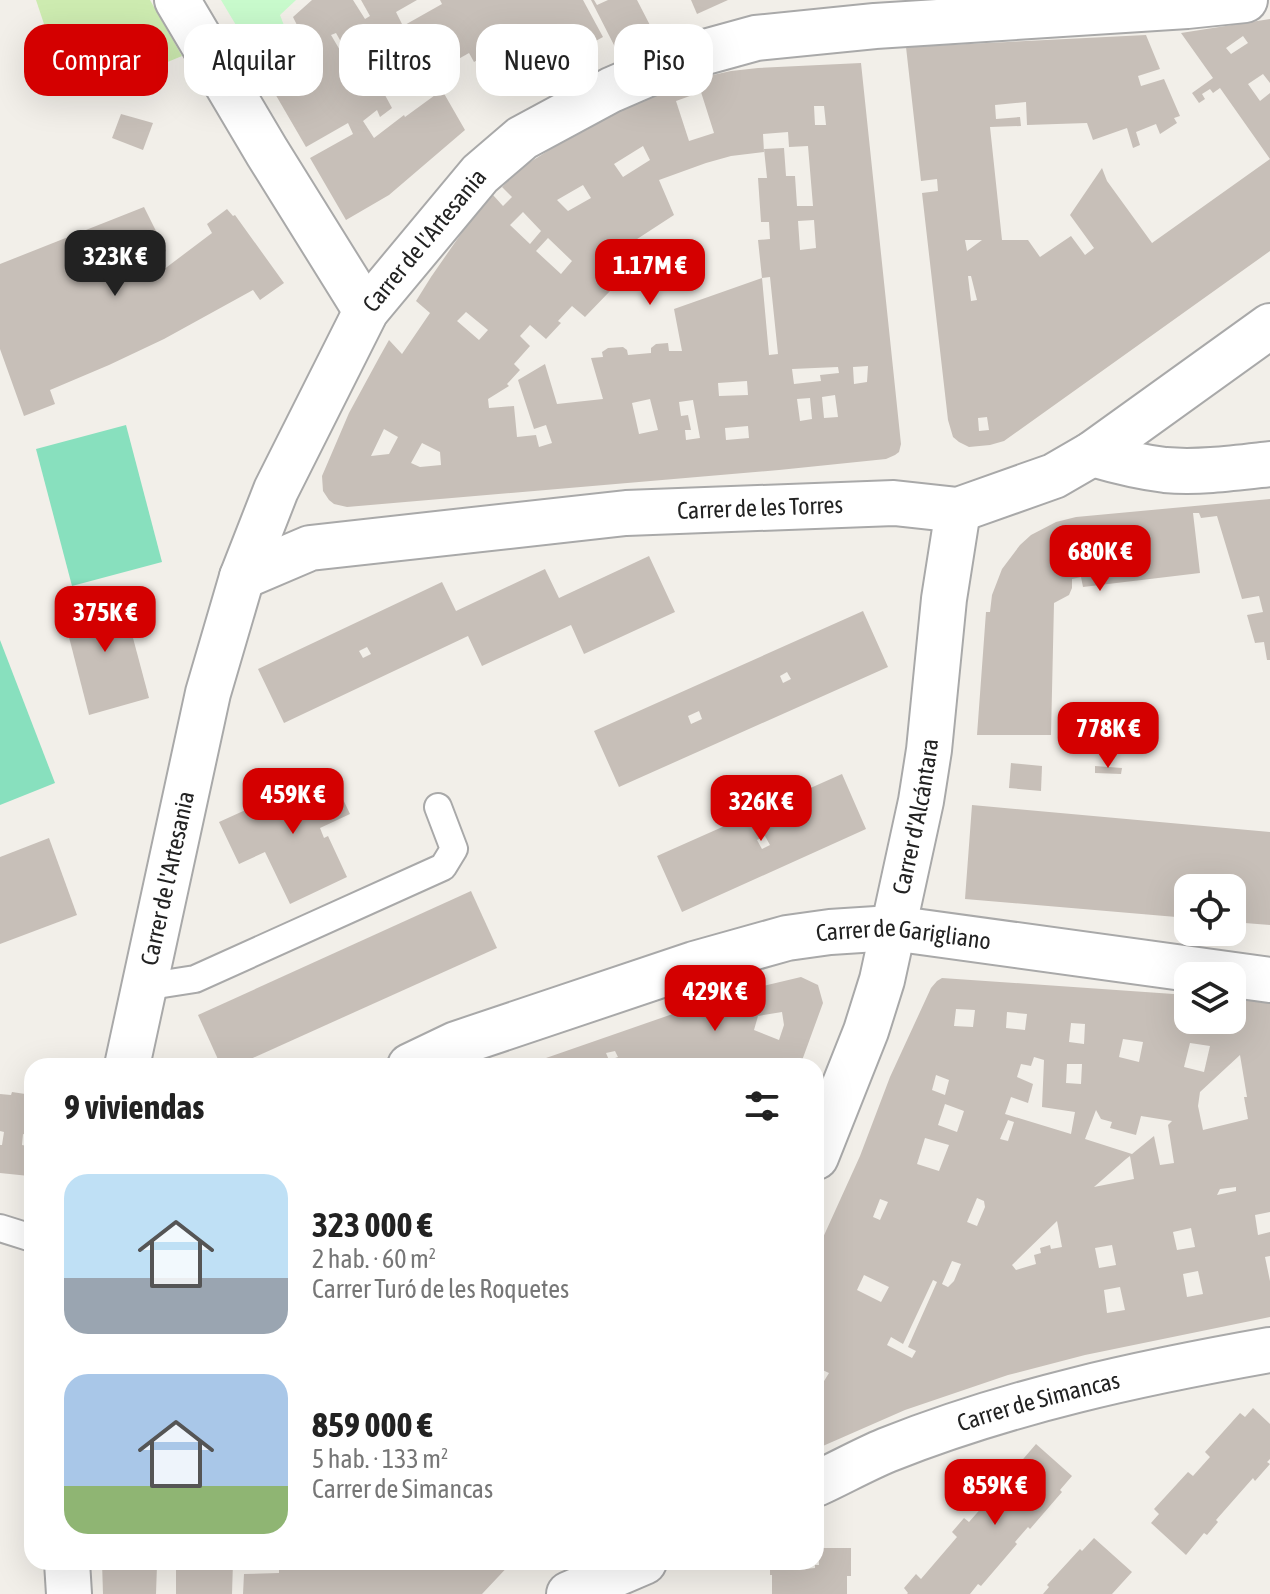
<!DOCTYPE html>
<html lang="es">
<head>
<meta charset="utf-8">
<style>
	:root { --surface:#fff; --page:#f6f6f6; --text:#222; --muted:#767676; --accent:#d40000 }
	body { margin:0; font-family:"Asap Condensed",sans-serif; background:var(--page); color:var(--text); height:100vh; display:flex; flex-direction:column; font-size:30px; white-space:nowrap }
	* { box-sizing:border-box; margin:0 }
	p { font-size:26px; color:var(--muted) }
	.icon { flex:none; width:44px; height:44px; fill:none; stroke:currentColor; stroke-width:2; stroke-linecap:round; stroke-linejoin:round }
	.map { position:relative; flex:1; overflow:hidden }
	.details { position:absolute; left:24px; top:1058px; width:800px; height:512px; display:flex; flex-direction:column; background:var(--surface); border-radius:24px; box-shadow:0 8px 32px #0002 }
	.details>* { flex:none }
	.guide { position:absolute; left:24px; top:24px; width:800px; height:72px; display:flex; gap:16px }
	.controls { position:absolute; left:1174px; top:874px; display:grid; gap:16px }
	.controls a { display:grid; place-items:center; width:72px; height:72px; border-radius:16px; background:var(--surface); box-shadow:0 8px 32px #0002; font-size:40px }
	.price { position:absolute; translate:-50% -68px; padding:0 18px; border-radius:16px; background:var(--accent); color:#fff; font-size:26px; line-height:52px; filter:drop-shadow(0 2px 4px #0008) }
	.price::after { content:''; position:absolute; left:50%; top:48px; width:24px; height:18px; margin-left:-12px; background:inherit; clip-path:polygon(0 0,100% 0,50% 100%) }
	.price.on { background:#222; color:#fff }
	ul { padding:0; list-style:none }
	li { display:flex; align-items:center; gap:24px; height:200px; padding:0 40px }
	li span { display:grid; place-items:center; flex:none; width:224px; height:160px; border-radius:24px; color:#555 }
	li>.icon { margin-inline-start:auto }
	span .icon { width:96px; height:96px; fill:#fffc; stroke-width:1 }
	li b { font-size:34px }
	h2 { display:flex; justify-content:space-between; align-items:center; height:96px; padding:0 40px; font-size:34px }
	.chip { padding:0 28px; border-radius:24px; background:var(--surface); box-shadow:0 8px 32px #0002; font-size:28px; line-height:72px }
	.chip.on { background:var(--accent); color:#fff }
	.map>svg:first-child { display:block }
	.grass { fill:#cdebb0 }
	.park { fill:#c8facc }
	.pitch { fill:#88e0be }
	.building { fill:#c7bfb8; fill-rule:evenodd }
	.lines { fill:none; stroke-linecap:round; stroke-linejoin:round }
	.lane-casing { stroke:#a9a9a9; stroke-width:30 }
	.street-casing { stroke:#a9a9a9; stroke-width:48 }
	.lane { stroke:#fff; stroke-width:26 }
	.street { stroke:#fff; stroke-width:44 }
	.labels { text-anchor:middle; stroke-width:6; stroke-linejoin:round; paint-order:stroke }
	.street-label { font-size:24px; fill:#222; stroke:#fff }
</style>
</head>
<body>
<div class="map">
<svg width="1270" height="1594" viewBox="0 0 1270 1594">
	<rect width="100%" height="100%" fill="#f2efe9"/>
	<path class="grass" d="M 36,0 L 150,0 L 182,56 L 146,71 L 47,33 Z"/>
	<path class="park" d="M 221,0 L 296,0 L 280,15 L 285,28 L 255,57 Z"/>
	<g class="pitch">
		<path d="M 126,425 L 162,562 L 72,586 L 36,449 Z"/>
		<path d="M 0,640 L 55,783 L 0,805 Z"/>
	</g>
	<g class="building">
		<path d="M 312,0 L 353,0 L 365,19 L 370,16 L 361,0 L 417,0 L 396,12 L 403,26 L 442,4 L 440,0 L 583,0 L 603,37 L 570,55 L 553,27 L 514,49 L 526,70 L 489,90 L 477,68 L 489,61 L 486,55 L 474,62 L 469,53 L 432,74 L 414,42 L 376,66 L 384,81 L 379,84 L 392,108 L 380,117 L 377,110 L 363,121 L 374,138 L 404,115 L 405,117 L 442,90 L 465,130 L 389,195 L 346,220 L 310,158 L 353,134 L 348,123 L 306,147 L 263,73 L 281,63 L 283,68 L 289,64 L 277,43 L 300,31 L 293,17 ZM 336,33 L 345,49 L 341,52 L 331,35 ZM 303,35 L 311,52 L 306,55 L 297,38 Z"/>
		<path d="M 591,0 L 594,0 L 597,5 L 608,0 L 637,0 L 653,31 L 615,47 Z"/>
		<path d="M 691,0 L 728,0 L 697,14 Z"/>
		<path d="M 1270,19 L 1270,83 L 1263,74 L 1248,84 L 1260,101 L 1270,93 L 1270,159 L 1220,88 L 1213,93 L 1210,89 L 1202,94 L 1205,99 L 1199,103 L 1192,93 L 1213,78 L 1181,33 ZM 1243,36 L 1248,43 L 1231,54 L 1226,48 Z"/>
		<path d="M 267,30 L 274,44 L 254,55 L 251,47 L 261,40 L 259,36 Z"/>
		<path d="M 1146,35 L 1160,69 L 1138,76 L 1141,86 L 1164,79 L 1180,116 L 1174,118 L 1177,123 L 1160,134 L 1156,124 L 1136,132 L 1140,145 L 1133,148 L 1127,128 L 1093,140 L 1087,123 L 1027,125 L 1026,102 L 995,105 L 996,119 L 1020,117 L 1021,126 L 990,127 L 1002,240 L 1028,240 L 1040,257 L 1071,236 L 1085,255 L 1094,248 L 1070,215 L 1102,168 L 1107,181 L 1152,243 L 1270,159 L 1270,251 L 1004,441 L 990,445 L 969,447 L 959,442 L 953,437 L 948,420 L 922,193 L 938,191 L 937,179 L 921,181 L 906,47 ZM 965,240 L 982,240 L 967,251 ZM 968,276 L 971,276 L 977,300 L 971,301 ZM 987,417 L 989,430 L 979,431 L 978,418 Z"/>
		<path d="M 861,63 L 901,444 L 899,452 L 895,455 L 886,459 L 779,470 L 347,507 L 334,504 L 329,500 L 323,491 L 322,476 L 349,413 L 380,356 L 389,340 L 402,354 L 430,313 L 416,301 L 431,277 L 465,228 L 493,195 L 503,206 L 512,197 L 502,187 L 524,166 L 623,103 L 681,82 L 731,71 L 758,68 ZM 701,92 L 714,133 L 689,141 L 676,101 ZM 814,106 L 824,106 L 826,125 L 815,125 ZM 788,132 L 789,147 L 808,146 L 813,206 L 797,206 L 795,176 L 786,176 L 784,148 L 764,149 L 767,178 L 758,178 L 761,222 L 769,222 L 770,239 L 758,240 L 762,278 L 674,309 L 682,351 L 669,351 L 668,343 L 656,344 L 651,348 L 651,353 L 628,355 L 627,350 L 623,347 L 608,348 L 602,352 L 603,357 L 591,358 L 603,399 L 557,404 L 545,364 L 518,380 L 534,429 L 546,425 L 552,443 L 539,447 L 536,435 L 517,437 L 514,406 L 489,408 L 488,399 L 509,386 L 507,384 L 520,370 L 514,364 L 530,346 L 520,336 L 530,325 L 546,339 L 561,323 L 558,321 L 572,306 L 585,317 L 611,290 L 599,277 L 615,260 L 611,256 L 674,215 L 659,180 L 706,163 L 731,156 L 764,152 L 763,134 ZM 643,146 L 650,160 L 623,177 L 614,164 ZM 583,185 L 591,198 L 568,211 L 557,200 ZM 523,212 L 541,231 L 530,244 L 510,225 ZM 814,220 L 816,248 L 800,250 L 798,221 ZM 548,238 L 572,261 L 561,274 L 536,251 ZM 770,277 L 778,354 L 769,355 L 762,278 ZM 466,312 L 488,330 L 479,340 L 457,321 ZM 868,366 L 867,382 L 854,384 L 853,367 ZM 838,367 L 839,373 L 820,375 L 821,381 L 794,384 L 792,369 ZM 747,381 L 748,395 L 719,396 L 718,383 ZM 835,395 L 838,417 L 824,418 L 822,397 ZM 810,398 L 812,419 L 800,421 L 797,399 ZM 650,399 L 658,430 L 639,434 L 632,403 ZM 693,400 L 700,438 L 686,440 L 685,430 L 691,430 L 688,415 L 681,416 L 679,402 ZM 748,426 L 749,438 L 726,440 L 725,428 ZM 384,429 L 398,437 L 389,454 L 371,456 ZM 422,443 L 440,452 L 441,465 L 420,467 L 411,463 Z"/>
		<path d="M 121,114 L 153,123 L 143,150 L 112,138 Z"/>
		<path d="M 144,207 L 166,251 L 155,257 L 163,270 L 212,233 L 207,224 L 227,209 L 233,216 L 235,215 L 284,283 L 260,300 L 253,290 L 164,339 L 109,365 L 50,390 L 55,404 L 24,416 L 0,349 L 0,264 Z"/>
		<path d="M 1270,499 L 1270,660 L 1267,660 L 1264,642 L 1255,643 L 1247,615 L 1263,612 L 1259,596 L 1242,599 L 1217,516 L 1201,518 L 1199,513 L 1193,513 L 1200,573 L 1083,587 L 1081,577 L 1072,579 L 1072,588 L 1069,595 L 1054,603 L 1051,735 L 977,735 L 986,612 L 990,612 L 992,595 L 1002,569 L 1020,545 L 1031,535 L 1056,522 L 1076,517 Z"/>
		<path d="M 649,556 L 675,612 L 584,654 L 571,625 L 482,666 L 468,636 L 284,723 L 258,669 L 442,582 L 456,611 L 545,569 L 559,598 ZM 367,647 L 371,654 L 363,658 L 359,651 Z"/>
		<path d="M 121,593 L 149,698 L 89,715 L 62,610 Z"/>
		<path d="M 863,611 L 888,667 L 619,787 L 594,731 ZM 787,672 L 791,679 L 783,683 L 780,676 ZM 699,711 L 702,719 L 691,724 L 688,716 Z"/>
		<path d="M 1011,763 L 1042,766 L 1041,791 L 1009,788 Z"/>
		<path d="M 1095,766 L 1122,768 L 1121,774 L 1095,773 Z"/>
		<path d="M 330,772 L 350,814 L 320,828 L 324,838 L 328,836 L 347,877 L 290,904 L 265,852 L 239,864 L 219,822 Z"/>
		<path d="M 842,774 L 866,829 L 682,912 L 657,856 ZM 765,836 L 770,845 L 762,849 L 757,840 Z"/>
		<path d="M 972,805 L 1270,832 L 1270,925 L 1232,922 L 1232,888 L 1188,888 L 1188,918 L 965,899 Z"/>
		<path d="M 49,838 L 77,915 L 0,944 L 0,857 Z"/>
		<path d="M 471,891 L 497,948 L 235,1066 L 221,1066 L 198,1015 Z"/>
		<path d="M 801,977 L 818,985 L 823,1003 L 800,1066 L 741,1066 L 729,1062 L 726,1066 L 709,1060 L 707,1066 L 699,1066 L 697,1062 L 686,1066 L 523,1066 L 733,993 ZM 782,1012 L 784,1025 L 779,1040 L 754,1030 L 758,1016 ZM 615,1051 L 618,1057 L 609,1060 L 606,1053 Z"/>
		<path d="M 942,978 L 1188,995 L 1188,1020 L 1232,1020 L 1232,998 L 1270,1000 L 1270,1212 L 1255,1215 L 1258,1235 L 1270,1232 L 1270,1256 L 1265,1257 L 1270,1281 L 1270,1317 L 1085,1355 L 1008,1375 L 905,1410 L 816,1449 L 816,1394 L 829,1373 L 816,1367 L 816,1253 L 860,1156 L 890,1077 L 931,988 L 937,981 ZM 956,1009 L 975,1010 L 973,1027 L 954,1026 ZM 1007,1012 L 1027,1014 L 1025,1030 L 1006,1028 ZM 1071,1023 L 1085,1024 L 1084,1044 L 1069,1042 ZM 1123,1039 L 1143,1042 L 1139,1062 L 1119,1057 ZM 1190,1043 L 1210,1046 L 1204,1072 L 1184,1067 ZM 1240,1055 L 1247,1097 L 1244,1097 L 1248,1119 L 1203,1130 L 1198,1106 L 1200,1092 ZM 1034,1057 L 1044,1060 L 1042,1107 L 1075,1112 L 1071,1134 L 1005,1114 L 1011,1097 L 1028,1103 L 1033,1084 L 1017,1077 L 1021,1064 L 1031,1066 ZM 1067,1064 L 1082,1064 L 1081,1084 L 1066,1083 ZM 936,1075 L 949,1080 L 945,1095 L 932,1090 ZM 945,1104 L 964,1111 L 957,1132 L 938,1125 ZM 1096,1110 L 1101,1119 L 1112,1122 L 1110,1128 L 1136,1135 L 1141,1116 L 1172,1121 L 1168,1125 L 1174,1163 L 1160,1165 L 1154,1136 L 1132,1154 L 1085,1139 ZM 1008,1120 L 1014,1122 L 1008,1141 L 1000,1139 ZM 925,1138 L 949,1145 L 939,1171 L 917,1164 ZM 1130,1156 L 1134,1179 L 1094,1187 L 1126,1159 ZM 1236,1187 L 1236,1191 L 1217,1195 L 1220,1189 ZM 977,1198 L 984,1201 L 985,1207 L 977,1226 L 967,1222 ZM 880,1199 L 888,1202 L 880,1220 L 873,1217 ZM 1057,1221 L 1062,1247 L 1051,1249 L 1050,1245 L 1040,1248 L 1041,1253 L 1034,1255 L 1036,1264 L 1016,1270 L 1012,1265 ZM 1191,1228 L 1195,1247 L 1177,1250 L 1173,1232 ZM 1112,1245 L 1116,1265 L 1099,1268 L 1095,1248 ZM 952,1261 L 961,1264 L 954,1281 L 948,1287 L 942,1284 ZM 1198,1271 L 1203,1294 L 1187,1297 L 1183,1274 ZM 864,1275 L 889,1287 L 881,1302 L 857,1290 ZM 933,1280 L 937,1282 L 908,1347 L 916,1351 L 912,1358 L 887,1345 L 891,1337 L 903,1344 ZM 1120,1287 L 1125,1310 L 1107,1313 L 1104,1290 Z"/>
		<path d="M 12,1092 L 32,1095 L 32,1136 L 23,1134 L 22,1145 L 32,1147 L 29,1176 L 0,1173 L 0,1145 L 2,1145 L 4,1132 L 0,1131 L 0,1094 L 11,1095 Z"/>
		<path d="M 1253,1408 L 1270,1424 L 1270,1459 L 1267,1462 L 1270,1464 L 1255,1481 L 1253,1478 L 1216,1520 L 1218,1522 L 1207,1535 L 1204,1533 L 1186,1555 L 1151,1523 L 1159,1514 L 1154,1509 L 1188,1472 L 1193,1476 L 1210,1457 L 1205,1452 L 1240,1413 L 1245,1417 Z"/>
		<path d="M 1036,1444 L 1072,1476 L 1060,1490 L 1062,1492 L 1030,1529 L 1028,1527 L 1015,1542 L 1017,1544 L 981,1586 L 978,1584 L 970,1594 L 907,1594 L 908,1593 L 904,1588 L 916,1574 L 921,1579 L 957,1537 L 952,1532 L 964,1518 L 969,1522 L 1007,1479 L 1001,1475 L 1014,1461 L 1018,1465 Z"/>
		<path d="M 1094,1538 L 1132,1572 L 1112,1594 L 1043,1594 L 1049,1587 L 1047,1585 L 1080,1549 L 1082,1551 Z"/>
		<path d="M 818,1548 L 851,1548 L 851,1576 L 847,1576 L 847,1594 L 772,1594 L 772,1575 L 770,1575 L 770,1562 L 800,1562 L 800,1566 L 803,1566 L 804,1569 L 815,1568 L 815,1565 L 819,1565 Z"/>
		<path d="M 102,1562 L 233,1562 L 232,1594 L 176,1594 L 176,1565 L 157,1565 L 156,1594 L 103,1594 Z"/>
		<path d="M 279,1562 L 313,1562 L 318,1566 L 320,1562 L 512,1562 L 482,1594 L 243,1594 L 244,1574 L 279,1573 Z"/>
	</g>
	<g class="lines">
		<defs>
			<g id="lane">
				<path d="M 145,984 L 163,984 L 195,979 L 443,867 L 454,849 L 438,807"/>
				<path d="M 0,1228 L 32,1238"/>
			</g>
			<g id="street">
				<path d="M 177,0 L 267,152 L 366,311"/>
				<path d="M 1092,454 C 1116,461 1140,467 1165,470 C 1199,473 1235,468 1270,464"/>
				<path id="s1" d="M 242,577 L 310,548 L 626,513 L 894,503 L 958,510 L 1054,476 L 1092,454 L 1270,326"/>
				<path id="s2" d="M 127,1066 L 208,693 L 242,577 L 276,490 L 366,311 L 480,174 L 522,138 L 611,90 L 687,57 L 756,38 L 875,26 L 1187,6 L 1245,0"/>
				<path id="s3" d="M 410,1066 L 456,1044 L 694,964 L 787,938 L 830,932 L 892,928 L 1270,980"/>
				<path id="s4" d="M 816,1157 L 866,1031 L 882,980 L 921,801 L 929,750 L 944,599 L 958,510"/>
				<path id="s5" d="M 816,1484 C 840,1473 863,1460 887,1450 C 1010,1401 1140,1373 1270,1350"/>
				<path d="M 67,1562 L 69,1594"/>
				<path d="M 569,1594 L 644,1562"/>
			</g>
		</defs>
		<use href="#lane" class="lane-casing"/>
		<use href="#street" class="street-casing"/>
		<use href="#lane" class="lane"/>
		<use href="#street" class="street"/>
	</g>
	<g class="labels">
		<g class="street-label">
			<text dy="8" stroke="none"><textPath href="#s2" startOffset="888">Carrer de l'Artesania</textPath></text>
			<text dy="8" stroke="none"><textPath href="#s1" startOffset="526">Carrer de les Torres</textPath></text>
			<text dy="8" stroke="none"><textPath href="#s4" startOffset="356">Carrer d'Alcántara</textPath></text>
			<text dy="8" stroke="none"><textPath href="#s2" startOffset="192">Carrer de l'Artesania</textPath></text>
			<text dy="8" stroke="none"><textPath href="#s3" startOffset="516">Carrer de Garigliano</textPath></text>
			<text dy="8" stroke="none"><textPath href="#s5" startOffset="238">Carrer de Simancas</textPath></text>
		</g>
	</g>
</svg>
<div class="controls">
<a><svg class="icon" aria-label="locate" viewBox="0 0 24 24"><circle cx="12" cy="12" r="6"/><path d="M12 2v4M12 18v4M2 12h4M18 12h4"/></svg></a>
<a><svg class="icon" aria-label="layers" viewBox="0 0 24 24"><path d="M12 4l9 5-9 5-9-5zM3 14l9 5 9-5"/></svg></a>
</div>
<b class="price on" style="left:115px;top:298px">323K €</b>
<b class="price" style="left:650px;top:307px">1.17M €</b>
<b class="price" style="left:1100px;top:593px">680K €</b>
<b class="price" style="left:105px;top:654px">375K €</b>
<b class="price" style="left:1108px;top:770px">778K €</b>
<b class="price" style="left:293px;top:836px">459K €</b>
<b class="price" style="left:761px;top:843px">326K €</b>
<b class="price" style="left:715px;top:1033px">429K €</b>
<b class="price" style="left:995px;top:1527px">859K €</b>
<div class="guide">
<a class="chip on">Comprar</a>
<a class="chip">Alquilar</a>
<a class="chip">Filtros</a>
<a class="chip">Nuevo</a>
<a class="chip">Piso</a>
</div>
<section class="details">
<h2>9 viviendas<svg class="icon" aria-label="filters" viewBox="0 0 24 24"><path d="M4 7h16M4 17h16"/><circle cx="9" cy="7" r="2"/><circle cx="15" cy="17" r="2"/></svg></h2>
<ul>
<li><span style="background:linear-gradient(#bfe0f5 65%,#9aa5b1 0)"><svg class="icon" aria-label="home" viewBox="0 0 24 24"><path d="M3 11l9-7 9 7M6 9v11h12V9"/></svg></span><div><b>323 000 €</b><p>2 hab. · 60 m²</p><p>Carrer Turó de les Roquetes</p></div></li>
<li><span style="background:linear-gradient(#a9c7e8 70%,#8fb573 0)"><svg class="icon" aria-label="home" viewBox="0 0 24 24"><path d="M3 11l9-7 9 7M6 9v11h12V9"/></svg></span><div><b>859 000 €</b><p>5 hab. · 133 m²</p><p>Carrer de Simancas</p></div></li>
</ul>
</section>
</div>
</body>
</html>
